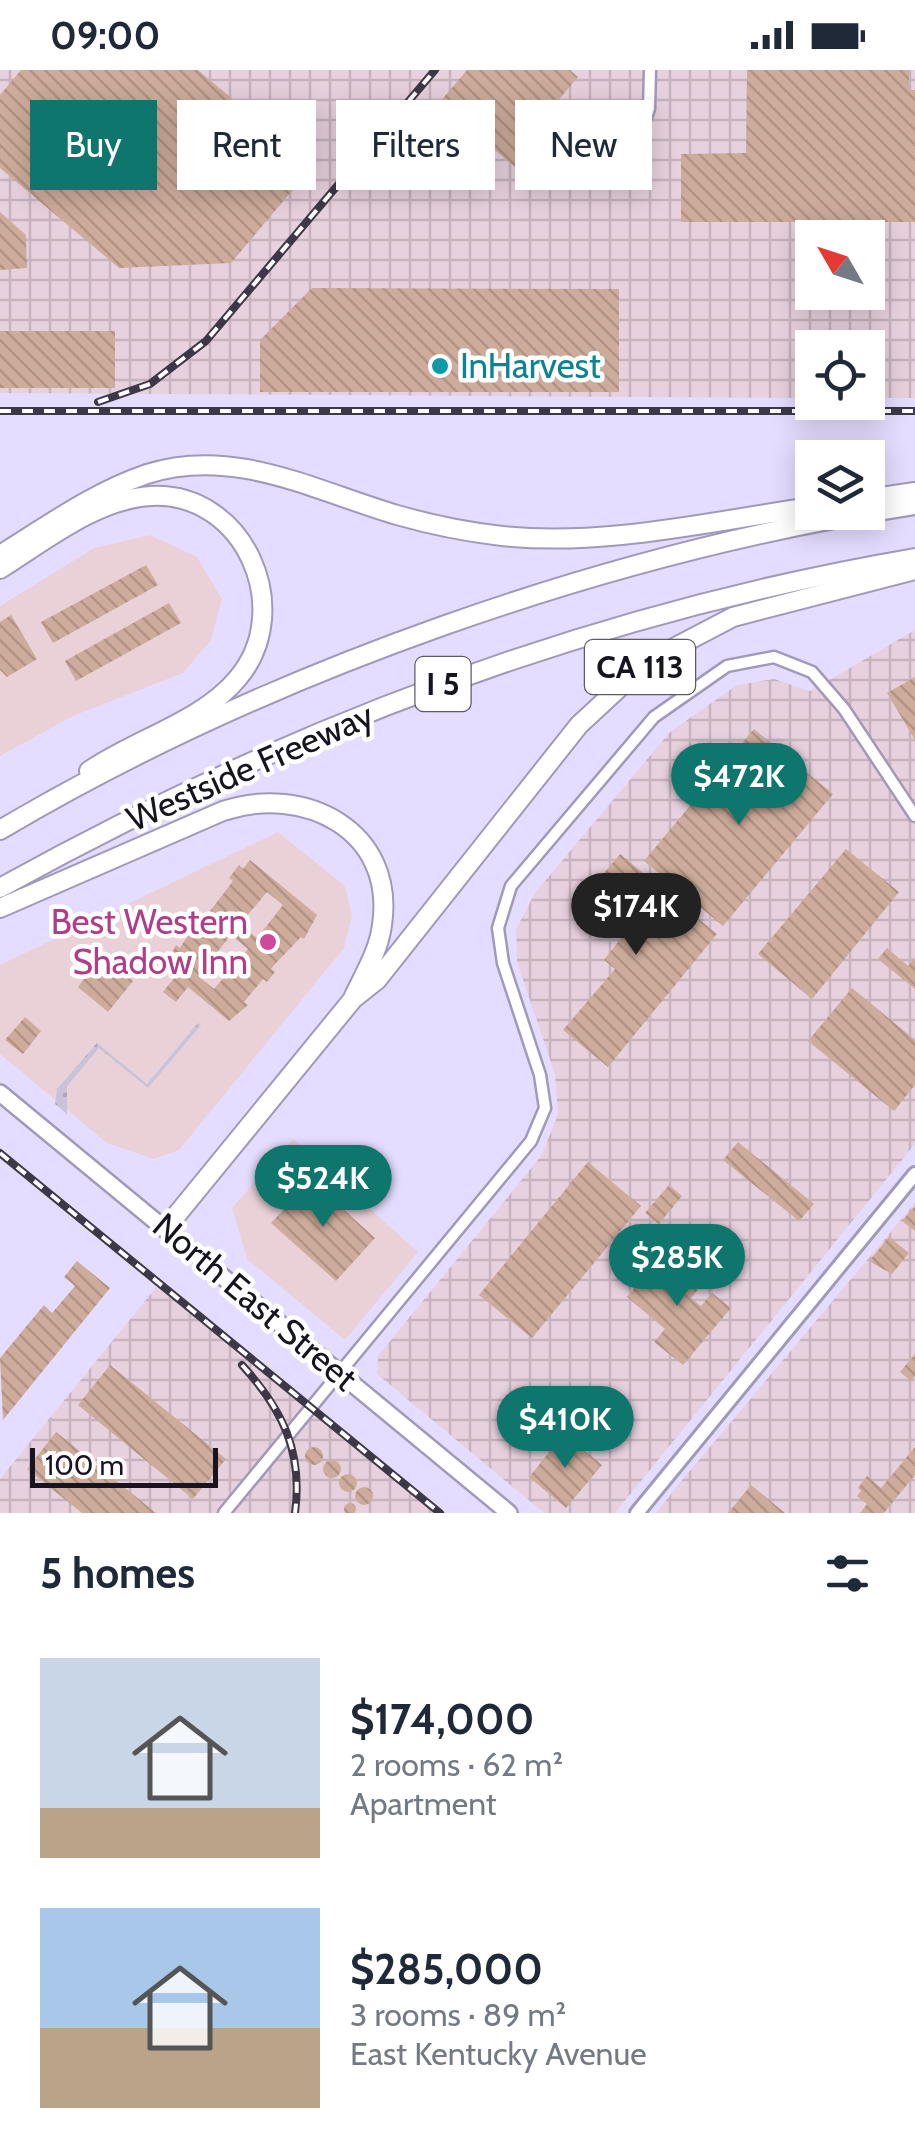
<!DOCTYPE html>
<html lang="en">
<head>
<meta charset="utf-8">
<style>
	:root { --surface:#fff; --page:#f6f6f7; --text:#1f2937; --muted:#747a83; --accent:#0f766e }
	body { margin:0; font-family:Cabin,sans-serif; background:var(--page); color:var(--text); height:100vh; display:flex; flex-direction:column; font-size:38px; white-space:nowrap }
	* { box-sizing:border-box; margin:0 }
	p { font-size:32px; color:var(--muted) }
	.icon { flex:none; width:55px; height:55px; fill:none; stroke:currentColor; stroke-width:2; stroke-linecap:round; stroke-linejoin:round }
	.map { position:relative; height:1443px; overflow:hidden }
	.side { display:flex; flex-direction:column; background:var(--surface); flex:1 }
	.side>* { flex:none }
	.guide { position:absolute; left:30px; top:30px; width:855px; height:90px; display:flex; gap:20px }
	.needle { width:65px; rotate:309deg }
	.tools { position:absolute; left:795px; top:150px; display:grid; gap:20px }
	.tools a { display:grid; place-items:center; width:90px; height:90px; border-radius:0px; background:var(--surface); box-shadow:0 5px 25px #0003; font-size:50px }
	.scale { position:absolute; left:30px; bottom:25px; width:188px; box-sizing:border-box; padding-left:10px; border:5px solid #17141f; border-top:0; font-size:28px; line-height:35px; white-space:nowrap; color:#17141f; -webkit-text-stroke:8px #fff; paint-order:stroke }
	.price { position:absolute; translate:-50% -85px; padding:0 22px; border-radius:35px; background:var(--accent); color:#fff; font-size:32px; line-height:65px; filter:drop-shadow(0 2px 5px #0008) }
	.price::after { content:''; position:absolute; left:50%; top:60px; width:30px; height:22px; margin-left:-15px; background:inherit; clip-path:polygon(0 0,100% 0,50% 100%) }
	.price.selected { background:#222; color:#fff }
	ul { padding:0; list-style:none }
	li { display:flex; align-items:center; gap:30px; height:250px; padding:0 40px }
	li span { display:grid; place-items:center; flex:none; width:280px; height:200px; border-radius:0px; color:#555 }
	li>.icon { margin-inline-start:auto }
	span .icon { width:120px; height:120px; fill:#fffc; stroke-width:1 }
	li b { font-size:42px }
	h2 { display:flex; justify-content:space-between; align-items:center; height:120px; padding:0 40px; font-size:42px }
	.chip { padding:0 35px; border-radius:0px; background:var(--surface); box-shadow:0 5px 25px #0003; font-size:35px; line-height:90px }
	.chip.selected { background:var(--accent); color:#fff }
	.status { display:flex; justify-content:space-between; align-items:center; height:70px; padding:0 50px; background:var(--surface); direction:ltr }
	.status svg { height:28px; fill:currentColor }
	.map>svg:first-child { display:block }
	.commercial { fill:#ead1d8 }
	.industrial { fill:url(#industrial-grid); fill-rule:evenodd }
	.grass { fill:url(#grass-dots) }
	.building { fill:url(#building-back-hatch); fill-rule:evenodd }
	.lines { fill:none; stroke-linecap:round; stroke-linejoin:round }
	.minor-casing { stroke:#a199b9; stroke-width:15 }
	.tertiary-casing { stroke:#a199b9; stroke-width:18 }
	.secondary-casing { stroke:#a199b9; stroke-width:20 }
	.motorway-casing { stroke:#a199b9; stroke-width:22 }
	.minor { stroke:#fff; stroke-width:10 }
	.tertiary { stroke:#fff; stroke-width:12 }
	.secondary { stroke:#fff; stroke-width:15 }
	.motorway { stroke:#fff; stroke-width:18 }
	.rail-casing { stroke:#3c3847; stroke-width:8 }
	.rail { stroke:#fff; stroke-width:4; stroke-dasharray:11; stroke-linecap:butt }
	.culture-dot { fill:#0f9aa8; stroke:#fff; stroke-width:4 }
	.hotel-dot { fill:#d1479c; stroke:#fff; stroke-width:4 }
	.labels { text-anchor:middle; stroke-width:9; stroke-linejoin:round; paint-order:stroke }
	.shield { fill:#fff; stroke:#5d5a62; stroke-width:2.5 }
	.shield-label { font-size:32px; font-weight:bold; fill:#17141f }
	.culture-label { font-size:35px; fill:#0d838f; stroke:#fff; text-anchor:start }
	.street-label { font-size:35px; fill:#17141f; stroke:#fff }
	.hotel-label { font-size:35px; fill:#b23c85; stroke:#fff; text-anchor:end }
</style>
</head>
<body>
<div class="status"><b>09:00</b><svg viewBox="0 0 49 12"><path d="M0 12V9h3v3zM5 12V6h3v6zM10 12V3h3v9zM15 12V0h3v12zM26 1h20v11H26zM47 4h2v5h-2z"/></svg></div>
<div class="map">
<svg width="915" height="1443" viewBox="0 0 915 1443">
	<defs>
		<pattern id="industrial-grid" width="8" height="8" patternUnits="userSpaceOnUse" patternTransform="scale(2.5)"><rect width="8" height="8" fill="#e8d1de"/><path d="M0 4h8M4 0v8" fill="none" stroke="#c6b3be"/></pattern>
		<pattern id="grass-dots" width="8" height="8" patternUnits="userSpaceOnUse" patternTransform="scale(2.5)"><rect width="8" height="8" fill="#c8c3da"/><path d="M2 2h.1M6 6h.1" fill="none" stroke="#aba7bb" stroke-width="1.8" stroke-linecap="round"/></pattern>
		<pattern id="building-back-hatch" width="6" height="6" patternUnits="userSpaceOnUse" patternTransform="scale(2.5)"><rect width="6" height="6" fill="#ceac9b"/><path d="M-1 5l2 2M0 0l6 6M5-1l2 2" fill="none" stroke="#b09385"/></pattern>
	</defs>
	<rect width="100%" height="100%" fill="#e5ddff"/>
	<g class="commercial">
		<path d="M 150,465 L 197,487 L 222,529 L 211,570 L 183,603 L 73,646 L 0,686 L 0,536 L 94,478 Z"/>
		<path d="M 278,762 L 345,816 L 352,845 L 344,878 L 179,1080 L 154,1089 L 107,1073 L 0,984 L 0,895 Z"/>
		<path d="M 293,1069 L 418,1182 L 345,1270 L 247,1189 L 232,1138 Z"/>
	</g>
	<g class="industrial">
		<path d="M 0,0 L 915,0 L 915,328 L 868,328 L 868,278 L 812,278 L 812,328 L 0,323 ZM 812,168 L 868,168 L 868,222 L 812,222 Z"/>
		<path d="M 915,560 L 915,1074 L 615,1443 L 544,1443 L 377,1304 L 378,1286 L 541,1086 L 558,1045 L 555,1004 L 517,892 L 516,859 L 535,823 L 670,662 L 737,615 L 774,609 L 810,621 Z"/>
		<path d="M 915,1133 L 915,1443 L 656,1443 L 683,1409 Z"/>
		<path d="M 158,1215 L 439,1443 L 0,1443 L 0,1409 Z"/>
	</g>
	<path class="grass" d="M 198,953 L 201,955 L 148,1018 L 99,978 L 67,1016 L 67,1044 L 55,1034 L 57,1019 L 97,973 L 147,1014 Z"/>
	<g class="building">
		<path d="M 21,0 L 198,0 L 313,96 L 231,193 L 119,198 L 0,98 L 0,25 Z"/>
		<path d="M 467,0 L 570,0 L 578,7 L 557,32 L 576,47 L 527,107 L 439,33 Z"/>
		<path d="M 747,0 L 909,0 L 909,20 L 915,20 L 915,152 L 681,152 L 681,84 L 746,83 Z"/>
		<path d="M 0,142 L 26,165 L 27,198 L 0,200 Z"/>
		<path d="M 312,218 L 619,219 L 619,322 L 260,322 L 260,270 Z"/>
		<rect x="0" y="261" width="115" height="57"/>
		<path d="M 146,495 L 158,515 L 53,573 L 41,552 Z"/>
		<path d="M 169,533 L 181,553 L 76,611 L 65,591 Z"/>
		<path d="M 11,545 L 37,589 L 7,607 L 0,600 L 0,552 Z"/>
		<path d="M 915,607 L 915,670 L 887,623 Z"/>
		<path d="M 754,659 L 833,724 L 723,856 L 644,791 Z"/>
		<path d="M 846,779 L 899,822 L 812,929 L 758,884 Z"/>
		<path d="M 620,784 L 717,864 L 608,997 L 563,960 L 615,899 L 604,890 L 625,863 L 583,828 Z"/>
		<path d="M 250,790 L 317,845 L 304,869 L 301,867 L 276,893 L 271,899 L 275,902 L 267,912 L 263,909 L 244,932 L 248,935 L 229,951 L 188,917 L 176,932 L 163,922 L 175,907 L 164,898 L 176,875 L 180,878 L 203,842 L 207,845 L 233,811 L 229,808 L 239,795 L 243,799 ZM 267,822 L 283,835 L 257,868 L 240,854 ZM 231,865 L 248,879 L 214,919 L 198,906 Z"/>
		<path d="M 887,878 L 908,896 L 915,888 L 915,919 L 878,889 Z"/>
		<path d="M 97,891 L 109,898 L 112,894 L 133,911 L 108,942 L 78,917 Z"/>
		<path d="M 852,918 L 915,970 L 915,1015 L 894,1041 L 808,971 Z"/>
		<path d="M 25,947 L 41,961 L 23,984 L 5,970 Z"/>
		<path d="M 738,1072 L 814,1134 L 799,1151 L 723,1090 Z"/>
		<path d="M 588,1092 L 641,1136 L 532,1268 L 479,1225 Z"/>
		<path d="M 311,1110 L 375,1168 L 336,1211 L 271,1153 Z"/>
		<path d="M 669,1115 L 682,1126 L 659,1154 L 645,1143 Z"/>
		<path d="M 915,1136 L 915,1161 L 902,1151 Z"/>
		<path d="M 889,1167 L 909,1183 L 892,1204 L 869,1191 Z"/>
		<path d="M 661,1185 L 700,1217 L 691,1228 L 701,1236 L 712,1223 L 731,1238 L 683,1295 L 654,1272 L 665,1259 L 627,1227 Z"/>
		<path d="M 77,1191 L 110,1218 L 3,1350 L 0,1288 L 44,1235 L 52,1243 L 75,1216 L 64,1207 Z"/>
		<path d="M 915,1284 L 915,1306 L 911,1311 L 900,1302 Z"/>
		<path d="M 110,1295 L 226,1389 L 193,1429 L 78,1335 Z"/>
		<path d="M 56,1362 L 156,1443 L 82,1443 L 27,1399 Z"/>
		<path d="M 564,1364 L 602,1395 L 566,1438 L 529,1407 Z"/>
		<path d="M 915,1377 L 915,1405 L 884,1443 L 860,1443 L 867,1434 L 857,1426 L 861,1421 L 858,1418 L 867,1406 L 881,1418 Z"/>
		<circle cx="314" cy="1386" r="9"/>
		<circle cx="332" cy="1399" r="9"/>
		<circle cx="348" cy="1413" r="9"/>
		<path d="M 751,1415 L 785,1443 L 728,1443 Z"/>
		<circle cx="364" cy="1426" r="9"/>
		<circle cx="350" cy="1439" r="6"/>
	</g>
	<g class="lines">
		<defs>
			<g id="minor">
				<path d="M 633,82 L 649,39 L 650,0"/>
				<path d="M 224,1443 L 531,1071 L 545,1038 L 540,1005 L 503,893 L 498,858 L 511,816 L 654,647 L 727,596 L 774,587 L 812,602 L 844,639 L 915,746"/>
			</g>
			<path id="tertiary" d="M 637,1443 L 915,1104"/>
			<path id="secondary" d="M 0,1023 L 509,1443"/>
			<g id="motorway">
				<path d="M 868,429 L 915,422"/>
				<path d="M 0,485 C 47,456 94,422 147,404 C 234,376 315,421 397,445 C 432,455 467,462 502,466 C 604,477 712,451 812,437"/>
				<path d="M 0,499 C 45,471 96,429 151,426 C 244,421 296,539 238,608 C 202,652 135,669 89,701"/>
				<path d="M 0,760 C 267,602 609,482 915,435"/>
				<path d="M 0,818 C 285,660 593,543 915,488"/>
				<path d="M 0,838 L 223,741 C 304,714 396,760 382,855 C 379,880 365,903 354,926"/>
				<path d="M 166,1158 L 353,929 L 377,910 L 579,655 L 647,592 L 733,547 L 915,500"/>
			</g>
		</defs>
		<use href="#minor" class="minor-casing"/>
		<use href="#tertiary" class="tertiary-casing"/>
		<use href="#secondary" class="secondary-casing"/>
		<use href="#motorway" class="motorway-casing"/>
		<use href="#minor" class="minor"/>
		<use href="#tertiary" class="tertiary"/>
		<use href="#secondary" class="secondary"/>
		<use href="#motorway" class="motorway"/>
		<defs>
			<g id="rail">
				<path d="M 98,332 L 150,314 L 206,271 L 435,0"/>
				<path d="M 0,341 L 915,341"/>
				<path d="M 0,1083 L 440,1443"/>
				<path d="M 242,1295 C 283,1340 303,1382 295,1443"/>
			</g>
		</defs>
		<use href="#rail" class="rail-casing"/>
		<use href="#rail" class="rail"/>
	</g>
	<circle class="culture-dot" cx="440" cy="296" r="10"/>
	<circle class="hotel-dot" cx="268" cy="872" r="10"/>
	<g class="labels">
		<g class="shield">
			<rect x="585" y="570" width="110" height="54" rx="8"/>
			<rect x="415.5" y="587" width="55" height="54" rx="8"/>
		</g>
		<g class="shield-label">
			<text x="640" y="608">CA 113</text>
			<text x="443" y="625">I 5</text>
		</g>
		<g class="culture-label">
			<text x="460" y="308">InHarvest</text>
		</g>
		<g class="street-label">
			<text transform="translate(250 697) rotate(-24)" y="12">Westside Freeway</text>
			<text transform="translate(255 1232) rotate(40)" y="12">North East Street</text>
		</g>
		<g class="hotel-label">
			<text x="248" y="864">Best Western<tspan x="248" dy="40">Shadow Inn</tspan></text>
		</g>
	</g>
</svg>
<div class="tools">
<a><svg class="needle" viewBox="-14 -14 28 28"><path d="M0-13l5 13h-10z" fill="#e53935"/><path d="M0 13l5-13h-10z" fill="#747a83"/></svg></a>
<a><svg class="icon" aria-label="locate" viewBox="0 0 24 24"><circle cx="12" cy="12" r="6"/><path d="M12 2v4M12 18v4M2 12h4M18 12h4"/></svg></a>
<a><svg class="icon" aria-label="layers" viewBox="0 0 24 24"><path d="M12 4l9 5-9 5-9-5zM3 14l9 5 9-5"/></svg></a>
</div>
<div class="scale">100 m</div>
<b class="price" style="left:739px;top:758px">$472K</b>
<b class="price selected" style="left:636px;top:888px">$174K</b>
<b class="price" style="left:323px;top:1160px">$524K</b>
<b class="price" style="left:677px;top:1239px">$285K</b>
<b class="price" style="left:565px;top:1401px">$410K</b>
<div class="guide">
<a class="chip selected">Buy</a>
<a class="chip">Rent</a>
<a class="chip">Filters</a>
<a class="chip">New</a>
</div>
</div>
<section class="side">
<h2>5 homes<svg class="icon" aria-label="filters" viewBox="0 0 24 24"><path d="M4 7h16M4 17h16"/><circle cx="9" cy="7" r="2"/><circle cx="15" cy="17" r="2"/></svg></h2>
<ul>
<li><span style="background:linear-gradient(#c9d6e8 75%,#b9a48a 0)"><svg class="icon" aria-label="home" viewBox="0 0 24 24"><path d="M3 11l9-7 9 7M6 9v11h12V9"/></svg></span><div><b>$174,000</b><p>2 rooms · 62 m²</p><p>Apartment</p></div></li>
<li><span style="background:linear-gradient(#a9c7e8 60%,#b9a48a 0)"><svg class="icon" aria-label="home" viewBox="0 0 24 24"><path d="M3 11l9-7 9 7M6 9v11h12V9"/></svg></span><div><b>$285,000</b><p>3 rooms · 89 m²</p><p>East Kentucky Avenue</p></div></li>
</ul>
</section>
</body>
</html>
